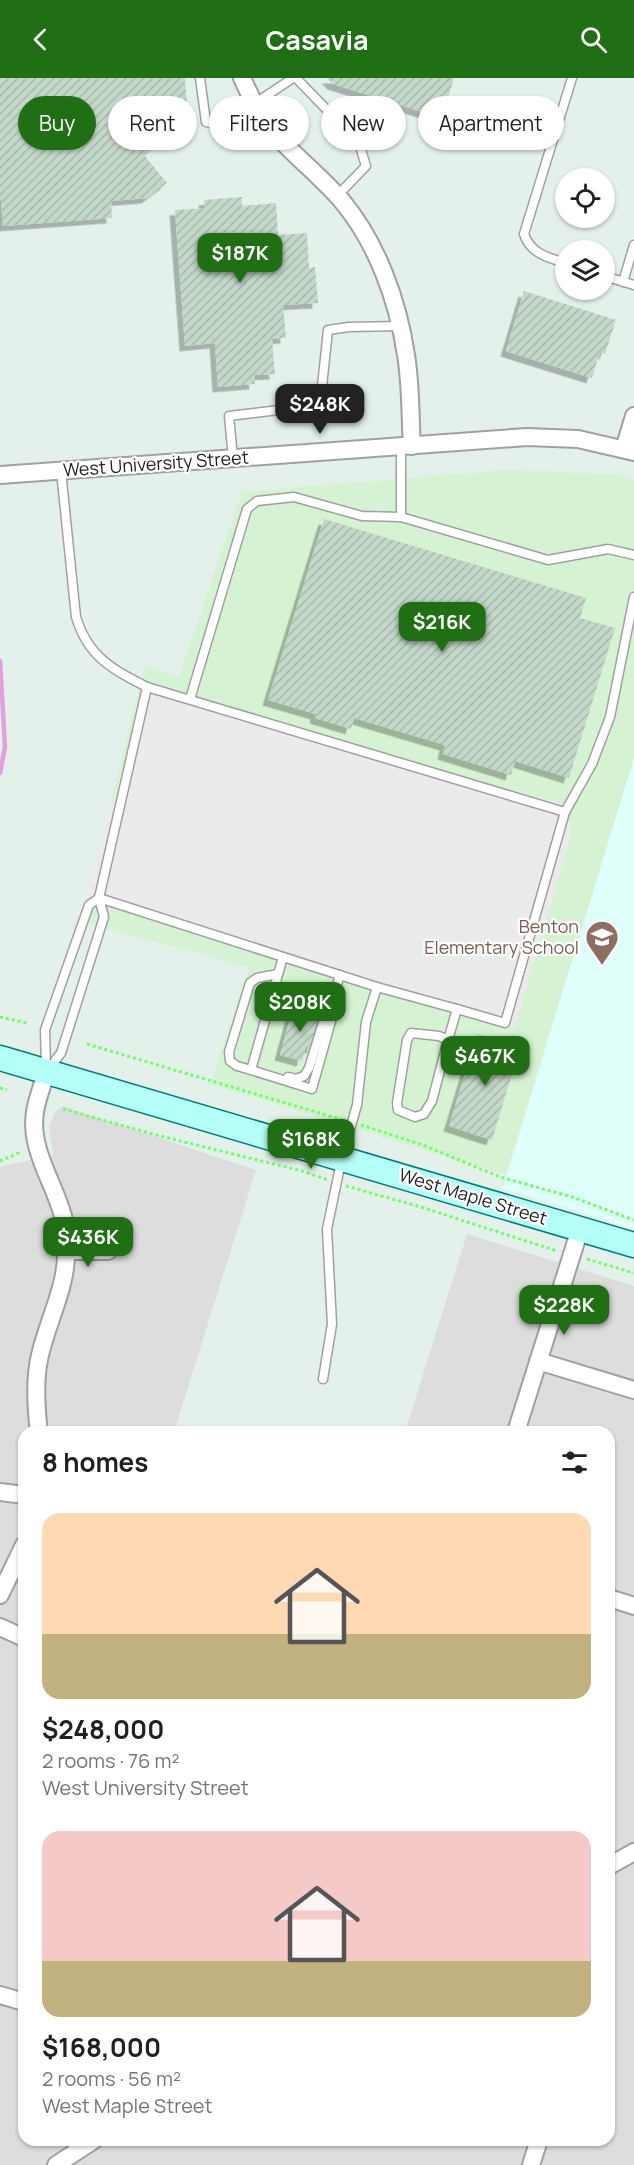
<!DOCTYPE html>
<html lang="en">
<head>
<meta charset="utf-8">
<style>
	:root { --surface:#fff; --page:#f2f2f2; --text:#202124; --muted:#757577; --accent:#206f14 }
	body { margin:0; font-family:Manrope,sans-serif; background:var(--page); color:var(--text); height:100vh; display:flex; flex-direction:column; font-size:22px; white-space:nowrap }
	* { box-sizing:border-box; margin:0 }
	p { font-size:20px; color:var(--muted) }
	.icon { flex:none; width:33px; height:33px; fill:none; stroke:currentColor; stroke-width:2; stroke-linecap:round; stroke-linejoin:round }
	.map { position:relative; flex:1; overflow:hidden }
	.side { position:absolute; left:18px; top:1348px; width:597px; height:720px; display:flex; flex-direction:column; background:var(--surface); border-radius:18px; box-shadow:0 2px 4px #0004 }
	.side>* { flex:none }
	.top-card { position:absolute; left:18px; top:18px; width:598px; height:54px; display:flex; gap:12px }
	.fabs { position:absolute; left:555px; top:90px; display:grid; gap:12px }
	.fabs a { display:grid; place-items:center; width:60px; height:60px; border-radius:50%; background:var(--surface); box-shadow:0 2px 4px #0004; font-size:30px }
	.price { position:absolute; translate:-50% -51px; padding:0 14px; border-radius:12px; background:var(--accent); color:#fff; font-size:20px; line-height:39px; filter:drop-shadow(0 2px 3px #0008) }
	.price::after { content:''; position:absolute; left:50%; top:36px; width:18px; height:14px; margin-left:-9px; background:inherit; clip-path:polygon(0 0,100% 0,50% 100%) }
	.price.selected { background:#222; color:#fff }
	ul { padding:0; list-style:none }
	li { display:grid; align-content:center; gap:12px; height:318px; padding:0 24px }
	li span { display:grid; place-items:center; height:186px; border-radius:18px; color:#555 }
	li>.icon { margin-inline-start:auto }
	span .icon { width:108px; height:108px; fill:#fffc; stroke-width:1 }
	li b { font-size:26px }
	h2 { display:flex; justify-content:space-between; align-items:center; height:72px; padding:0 24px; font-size:26px }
	.tag { padding:0 21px; border-radius:27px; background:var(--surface); box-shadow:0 2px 4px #0004; font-size:21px; line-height:54px }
	.tag.selected { background:var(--accent); color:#fff }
	header { display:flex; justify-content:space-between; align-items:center; height:78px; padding:0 24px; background:var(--accent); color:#fff; font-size:27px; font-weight:700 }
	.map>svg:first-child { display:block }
	.residential { fill:#dcdddc }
	.commercial { fill:#d5f3d2 }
	.education { fill:#dffffa }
	.parking { fill:#ebebeb }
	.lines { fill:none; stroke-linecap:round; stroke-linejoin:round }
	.stream { stroke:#e2a0de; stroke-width:4.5 }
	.building { fill:url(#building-hatch); filter:url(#shadow) }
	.service-casing { stroke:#a0a0a0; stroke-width:11 }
	.minor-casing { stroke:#a0a0a0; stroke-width:20 }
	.secondary-casing { stroke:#007c76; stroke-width:27 }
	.path { stroke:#6eff67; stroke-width:3; stroke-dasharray:3 3; stroke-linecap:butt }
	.service { stroke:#fff; stroke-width:8 }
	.minor { stroke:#fff; stroke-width:16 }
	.secondary { stroke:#b4fff7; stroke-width:24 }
	.labels { text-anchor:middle; stroke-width:4.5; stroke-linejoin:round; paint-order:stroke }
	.street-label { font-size:18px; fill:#1f1f1f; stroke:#fff }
	.education-label { font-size:18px; fill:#785e54; stroke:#fff; text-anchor:end }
</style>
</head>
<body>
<header><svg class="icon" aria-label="back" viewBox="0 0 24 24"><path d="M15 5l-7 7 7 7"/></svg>Casavia<svg class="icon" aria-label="search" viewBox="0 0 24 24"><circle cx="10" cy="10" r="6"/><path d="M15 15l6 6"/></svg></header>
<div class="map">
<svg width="634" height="2087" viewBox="0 0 634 2087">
	<defs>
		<pattern id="building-hatch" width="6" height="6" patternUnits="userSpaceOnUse" patternTransform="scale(1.5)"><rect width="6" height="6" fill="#c4d8c9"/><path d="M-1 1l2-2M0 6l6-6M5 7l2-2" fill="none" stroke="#a8b9ac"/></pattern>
		<filter id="shadow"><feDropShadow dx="-5.5" dy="5.5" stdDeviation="0" flood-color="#0004"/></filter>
	</defs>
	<rect width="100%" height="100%" fill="#e4f1eb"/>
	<path class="residential" d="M 62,1028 L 256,1092 L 174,1354 L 24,1354 L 24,2062 L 609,2062 L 609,1354 L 405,1354 L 467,1156 L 634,1208 L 634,2087 L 0,2087 L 0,1089 L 53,1077 L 49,1049 L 55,1034 Z"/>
	<path class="commercial" d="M 506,392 L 613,396 L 634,402 L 634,680 L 506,1097 L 210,1006 L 249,889 L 82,844 L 144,589 L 179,599 L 242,414 Z"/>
	<path class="education" d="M 634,680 L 634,1151 L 503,1110 Z"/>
	<path class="parking" d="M 147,609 L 567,727 L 571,757 L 515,950 L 83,821 Z"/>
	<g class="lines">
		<path class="stream" d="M 0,583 L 5,669 L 0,695"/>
	</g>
	<g class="building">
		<path d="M 0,0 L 185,0 L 188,40 L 144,77 L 167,105 L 147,120 L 111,123 L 112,140 L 3,148 L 0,111 Z"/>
		<path d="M 327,0 L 454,0 L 442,40 L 333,6 Z"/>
		<path d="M 242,119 L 242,128 L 276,125 L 278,157 L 307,155 L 309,190 L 315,189 L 318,225 L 283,227 L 286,260 L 272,261 L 275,296 L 254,297 L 255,306 L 218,309 L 215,265 L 185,268 L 175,132 L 205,130 L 204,122 Z"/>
		<path d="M 524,213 L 616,242 L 605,276 L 600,274 L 592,300 L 506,273 Z"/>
		<path d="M 324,441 L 586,520 L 580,540 L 615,550 L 569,700 L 515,683 L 511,697 L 443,676 L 445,667 L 354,640 L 351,651 L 315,640 L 316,636 L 268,622 Z"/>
		<path d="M 293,929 L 321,937 L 312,970 L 306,968 L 302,983 L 280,977 Z"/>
		<path d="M 477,956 L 520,969 L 492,1062 L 449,1048 Z"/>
	</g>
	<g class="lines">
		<defs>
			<g id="service">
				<path d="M 200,0 L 206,44 L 227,49 L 258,33"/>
				<path d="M 296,0 L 359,65 L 366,88 L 337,118"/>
				<path d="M 254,26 L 293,0"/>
				<path d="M 566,185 C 548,180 530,175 524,156 L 572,0"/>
				<path d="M 604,198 L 634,207"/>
				<path d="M 623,204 L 634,167"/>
				<path d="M 233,380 L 229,338 L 320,327 L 328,252 L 349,249 L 400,248"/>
				<path d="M 61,393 L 76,539 C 88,579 112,591 147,609 L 565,734 L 592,686 L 610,639 L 634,519"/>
				<path d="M 401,439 L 548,482 L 608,471 L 634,477"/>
				<path d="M 190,621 L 247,431 L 257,423 L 294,419 L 362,438 L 401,439 L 401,368"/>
				<path d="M 99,820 L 377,909 L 457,931 L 448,962 L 439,958 L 411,955 L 407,962 L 397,1025 L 398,1032 L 415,1039 L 424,1036 L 432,1023 L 448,962"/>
				<path d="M 283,879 L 251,992 L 312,1011 L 333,936 L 331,927 L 340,897"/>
				<path d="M 457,931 L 505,945 L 565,734"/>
				<path d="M 46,990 L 45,952 L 89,827 L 99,820"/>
				<path d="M 47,993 L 61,975 L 104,839 L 99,820 L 147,609"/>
				<path d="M 255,993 L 237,988 L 230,983 L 229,974 L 250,905 L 257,900 L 278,896"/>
				<path d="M 288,999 L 296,1001 L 304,998 L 309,990 L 323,945 L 331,928"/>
				<path d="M 323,1301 L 332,1246 L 327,1151 L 342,1079 L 357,1027 L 366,944 L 377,909"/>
			</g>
			<g id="minor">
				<path d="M 242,0 C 250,17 257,34 268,48 C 290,75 319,96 342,123 C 377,165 398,223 406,277 C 411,306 410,338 412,368"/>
				<path d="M 624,371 L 634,338"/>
				<path d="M 0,397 L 527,359 L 578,361 L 634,374"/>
				<path d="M 67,1173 L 108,1173"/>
				<path d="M 538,1283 L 634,1312"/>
				<path d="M 39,1354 C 36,1330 34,1302 40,1277 C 48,1242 68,1206 66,1170 C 66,1160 66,1148 63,1138 C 54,1104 29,1071 35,1034 C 37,1020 43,1007 46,994"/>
				<path d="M 516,1354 L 580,1151"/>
				<path d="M 0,1414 L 24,1417"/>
				<path d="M 0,1517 L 24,1467"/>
				<path d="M 609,1520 L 634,1528"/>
				<path d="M 0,1549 L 24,1560"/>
				<path d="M 609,1788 L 634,1774"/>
				<path d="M 0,1917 L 24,1924"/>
				<path d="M 56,2087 L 94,2062"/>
				<path d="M 531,2087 L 539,2062"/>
			</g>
			<path id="secondary" d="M 0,980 L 634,1167"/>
		</defs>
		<use href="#service" class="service-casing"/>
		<use href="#minor" class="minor-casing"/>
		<use href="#secondary" class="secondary-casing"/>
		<g class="path">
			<path d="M 0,939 L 27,945"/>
			<path d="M 87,966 L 343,1042"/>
			<path d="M 0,1010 L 7,1012"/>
			<path d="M 63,1031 L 160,1058 L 302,1093 L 328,1102"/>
			<path d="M 361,1047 L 423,1067 L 500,1099 L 572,1119 L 634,1142"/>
			<path d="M 0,1083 L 21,1074"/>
			<path d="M 346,1108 L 421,1129 L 557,1173"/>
			<path d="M 587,1181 L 634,1195"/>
		</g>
		<use href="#service" class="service"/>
		<use href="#minor" class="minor"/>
		<use href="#secondary" class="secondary"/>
	</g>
	<defs>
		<symbol id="school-pin" viewBox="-11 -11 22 30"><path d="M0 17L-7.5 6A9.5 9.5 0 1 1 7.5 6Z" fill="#8d6e63" stroke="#fff"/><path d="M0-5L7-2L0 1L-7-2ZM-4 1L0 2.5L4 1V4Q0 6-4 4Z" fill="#fff"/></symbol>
	</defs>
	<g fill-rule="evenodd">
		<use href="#school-pin" x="583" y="840" width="38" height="52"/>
	</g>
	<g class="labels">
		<g class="street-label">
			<text transform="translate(156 386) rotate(-4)" y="6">West University Street</text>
			<text transform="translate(473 1119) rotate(17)" y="6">West Maple Street</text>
		</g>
		<g class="education-label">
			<text x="579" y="855">Benton<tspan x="579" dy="21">Elementary School</tspan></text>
		</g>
	</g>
</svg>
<div class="fabs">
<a><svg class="icon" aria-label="locate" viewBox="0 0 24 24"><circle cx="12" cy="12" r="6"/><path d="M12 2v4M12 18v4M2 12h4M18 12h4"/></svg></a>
<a><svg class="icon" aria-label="layers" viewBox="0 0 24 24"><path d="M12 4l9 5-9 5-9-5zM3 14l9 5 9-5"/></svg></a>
</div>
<b class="price" style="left:240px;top:206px">$187K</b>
<b class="price selected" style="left:320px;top:357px">$248K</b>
<b class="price" style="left:442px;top:575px">$216K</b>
<b class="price" style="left:300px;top:955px">$208K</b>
<b class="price" style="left:485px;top:1009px">$467K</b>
<b class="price" style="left:311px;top:1092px">$168K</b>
<b class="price" style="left:88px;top:1190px">$436K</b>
<b class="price" style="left:564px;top:1258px">$228K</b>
<div class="top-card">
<a class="tag selected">Buy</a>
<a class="tag">Rent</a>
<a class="tag">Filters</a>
<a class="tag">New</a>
<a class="tag">Apartment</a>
</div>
<section class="side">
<h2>8 homes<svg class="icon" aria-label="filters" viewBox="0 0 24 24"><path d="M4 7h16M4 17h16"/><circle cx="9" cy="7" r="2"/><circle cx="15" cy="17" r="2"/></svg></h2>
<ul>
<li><span style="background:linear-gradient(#ffd9b3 65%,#c2b280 0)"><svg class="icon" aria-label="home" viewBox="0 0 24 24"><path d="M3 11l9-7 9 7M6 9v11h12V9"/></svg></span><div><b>$248,000</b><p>2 rooms · 76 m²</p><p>West University Street</p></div></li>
<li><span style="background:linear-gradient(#f6c9c9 70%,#c2b280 0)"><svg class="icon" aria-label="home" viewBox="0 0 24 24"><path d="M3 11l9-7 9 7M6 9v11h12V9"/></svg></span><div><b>$168,000</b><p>2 rooms · 56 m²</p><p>West Maple Street</p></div></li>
</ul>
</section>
</div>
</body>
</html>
